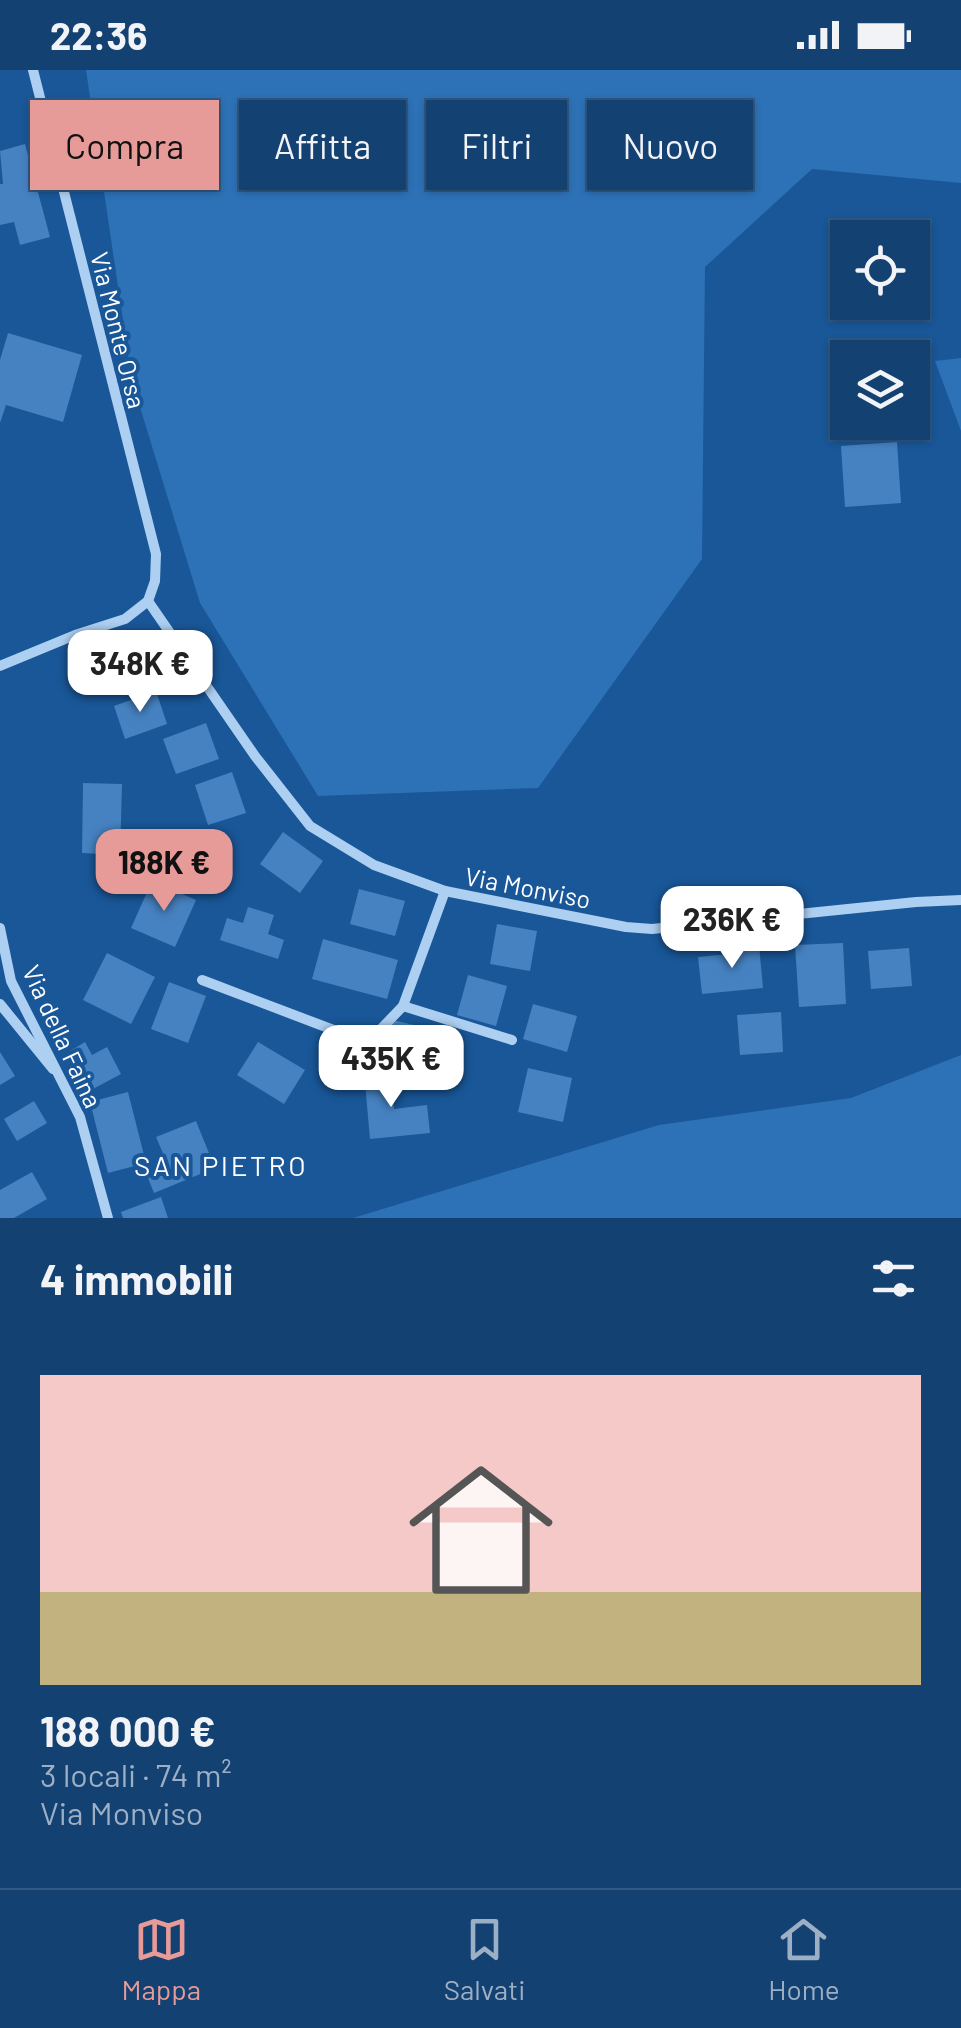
<!DOCTYPE html>
<html lang="it">
<meta charset="utf-8">
<style>
body{margin:0;font-family:Barlow,sans-serif;background:#1c4877;color:#f1f3f6;height:100vh;display:flex;flex-direction:column;font-size:38px;white-space:nowrap}
*{box-sizing:border-box;margin:0}
p{font-size:32px;color:#9dafc4}
.icon{flex:none;width:55px;height:55px;fill:none;stroke:currentColor;stroke-width:2;stroke-linecap:round;stroke-linejoin:round}
.map{position:relative;height:1148px;overflow:hidden}
.sheet{display:flex;flex-direction:column;background:#134172;flex:1}
.sheet>*{flex:none}
.hud{position:absolute;left:30px;top:30px;width:902px;height:90px;display:flex;gap:20px}
.controls{position:absolute;left:830px;top:150px;display:grid;gap:20px}
.controls a{display:grid;place-items:center;width:100px;height:100px;border-radius:0px;background:#134172;box-shadow:0 2px 8px #0004,0 0 0 2px #325a84;font-size:50px}
.price{position:absolute;translate:-50% -85px;padding:0 22px;border-radius:20px;background:#fff;color:#222;font-size:32px;line-height:65px;filter:drop-shadow(0 2px 5px #0008)}
.price::after{content:'';position:absolute;left:50%;top:60px;width:30px;height:22px;margin-left:-15px;background:inherit;clip-path:polygon(0 0,100% 0,50% 100%)}
.price.on{background:#e69b98;color:#111}
ul{padding:0;list-style:none}
li{display:grid;align-content:center;gap:20px;height:530px;padding:0 40px}
li+li{border-top:2px solid #325a84}
li span{display:grid;place-items:center;height:310px;border-radius:0px;color:#555}
li>.icon{margin-inline-start:auto}
span .icon{width:180px;height:180px;fill:#fffc;stroke-width:1}
li b{font-size:42px}
h2{display:flex;justify-content:space-between;align-items:center;height:120px;padding:0 40px;font-size:42px}
.chip{padding:0 35px;border-radius:0px;background:#134172;box-shadow:0 2px 8px #0004,0 0 0 2px #325a84;font-size:35px;line-height:90px}
.chip.on{background:#e69b98;color:#111}
.status{display:flex;justify-content:space-between;align-items:center;height:70px;padding:0 50px;background:#134172;direction:ltr}
.status svg{height:28px;fill:currentColor}
.tab-bar{display:flex;justify-content:space-around;align-items:center;height:140px;border-top:2px solid #325a84;background:#134172;font-size:28px;color:#9dafc4}
.tab-bar a{display:grid;justify-items:center;gap:5px}
.tab-bar .on{color:#e69b98}
.map>svg:first-child{display:block}
.green{fill:#2d71b6}
.building{fill:#4682c1}
.lines{fill:none;stroke-linecap:round;stroke-linejoin:round}
.street{stroke:#adcff1;stroke-width:10}
.labels{text-anchor:middle;dominant-baseline:central;stroke-width:8;stroke-linejoin:round;paint-order:stroke}
.street-label{font-size:25px;fill:#fff;stroke:#195798}
.neighbourhood-label{font-size:28px;letter-spacing:2.5px;fill:#fff;stroke:#195798}
</style>
<div class="status"><b>22:36</b><svg viewBox="0 0 49 12"><path d="M0 12V9h3v3zM5 12V6h3v6zM10 12V3h3v9zM15 12V0h3v12zM26 1h20v11H26zM47 4h2v5h-2z"/></svg></div>
<div class="map">
<svg width="961" height="1148" viewBox="0 0 961 1148">
<rect width="100%" height="100%" fill="#195798"/>
<g class="green">
<path d="M86,0H961V113L812,99L705,197L702,489L538,718L318,726L200,533L132,311Z"/>
<path d="M961,288V361L935,291Z"/>
<path d="M961,985V1148H353L659,1055L851,1028Z"/>
</g>
<g class="building">
<path d="M25,74L50,167L20,175L14,152L0,155V114H3L0,81Z"/>
<path d="M8,263L82,285L63,352L6,335L0,353V290Z"/>
<path d="M897,372L901,433L845,437L841,376Z"/>
<path d="M157,573L159,611L83,614L81,576Z"/>
<path d="M156,621L167,654L125,669L114,636Z"/>
<path d="M206,653L219,689L176,704L163,669Z"/>
<path d="M232,702L246,743L208,755L195,715Z"/>
<path d="M83,713L122,714L120,785L82,783Z"/>
<path d="M283,762L323,791L300,823L260,794Z"/>
<path d="M152,811L196,830L175,877L131,858Z"/>
<path d="M359,819L405,831L395,866L350,854Z"/>
<path d="M248,837L274,845L268,864L284,870L278,889L220,870L227,848L243,853Z"/>
<path d="M497,854L537,861L530,901L490,894Z"/>
<path d="M323,869L398,890L387,929L312,909Z"/>
<path d="M843,873L846,934L799,937L795,875Z"/>
<path d="M759,875L763,918L702,924L698,887L728,884L726,878Z"/>
<path d="M909,878L912,916L871,919L868,881Z"/>
<path d="M107,883L155,907L131,954L83,930Z"/>
<path d="M468,905L507,916L496,956L457,945Z"/>
<path d="M169,912L206,926L188,973L151,959Z"/>
<path d="M533,934L577,946L567,982L523,969Z"/>
<path d="M781,942L783,982L740,985L737,945Z"/>
<path d="M393,950L443,962L431,1008L382,996Z"/>
<path d="M85,972L92,985L107,977L121,1004L91,1020L70,981Z"/>
<path d="M258,972L305,1000L284,1034L237,1005Z"/>
<path d="M0,982L15,1006L0,1015Z"/>
<path d="M528,998L572,1008L563,1052L518,1042Z"/>
<path d="M390,999L394,1039L427,1035L430,1063L370,1069L364,1002Z"/>
<path d="M128,1022L146,1093L108,1103L90,1032Z"/>
<path d="M34,1031L47,1053L17,1071L4,1049Z"/>
<path d="M196,1051L215,1098L154,1123L146,1103L168,1095L156,1067Z"/>
<path d="M32,1102L47,1129L14,1148H0V1120Z"/>
<path d="M161,1127L168,1148H123L121,1142Z"/>
</g>
<g class="lines">
<g class="street">
<path d="M33,0L156,484L155,511L148,531"/>
<path d="M148,531L255,686L310,756L374,795L445,821L626,857L652,859L916,832L961,830"/>
<path d="M0,596L75,565L125,549L148,531"/>
<path d="M0,858L11,911L80,1047L108,1148"/>
<path d="M202,910L360,970L379,961L403,936L445,821"/>
<path d="M0,934L53,999"/>
<path d="M403,936L512,970"/>
</g>
</g>
<g class="labels">
<g class="street-label">
<text transform="translate(119 260) rotate(76)">Via Monte Orsa</text>
<text transform="translate(528 817) rotate(11)">Via Monviso</text>
<text transform="translate(63 966) rotate(65)">Via della Faina</text>
</g>
<g class="neighbourhood-label">
<text x="221" y="1095">SAN PIETRO</text>
</g>
</g>
</svg>
<div class="controls">
<a><svg class="icon" aria-label="locate" viewBox="0 0 24 24"><circle cx="12" cy="12" r="6"/><path d="M12 2v4M12 18v4M2 12h4M18 12h4"/></svg></a>
<a><svg class="icon" aria-label="layers" viewBox="0 0 24 24"><path d="M12 4l9 5-9 5-9-5zM3 14l9 5 9-5"/></svg></a>
</div>
<b class="price" style="left:140px;top:645px">348K €</b>
<b class="price on" style="left:164px;top:844px">188K €</b>
<b class="price" style="left:732px;top:901px">236K €</b>
<b class="price" style="left:391px;top:1040px">435K €</b>
<div class="hud">
<a class="chip on">Compra</a>
<a class="chip">Affitta</a>
<a class="chip">Filtri</a>
<a class="chip">Nuovo</a>
</div>
</div>
<section class="sheet">
<h2>4 immobili<svg class="icon" aria-label="filters" viewBox="0 0 24 24"><path d="M4 7h16M4 17h16"/><circle cx="9" cy="7" r="2"/><circle cx="15" cy="17" r="2"/></svg></h2>
<ul>
<li><span style="background:linear-gradient(#f6c9c9 70%,#c2b280 0)"><svg class="icon" aria-label="home" viewBox="0 0 24 24"><path d="M3 11l9-7 9 7M6 9v11h12V9"/></svg></span><div><b>188 000 €</b><p>3 locali · 74 m²</p><p>Via Monviso</p></div></li>
</ul>
</section>
<nav class="tab-bar">
<a class="on"><svg class="icon" aria-label="map" viewBox="0 0 24 24"><path d="M3 6l6-2 6 2 6-2v14l-6 2-6-2-6 2zM9 4v14M15 6v14"/></svg>Mappa</a>
<a><svg class="icon" aria-label="saved" viewBox="0 0 24 24"><path d="M7 4h10v16l-5-4-5 4z"/></svg>Salvati</a>
<a><svg class="icon" aria-label="home" viewBox="0 0 24 24"><path d="M3 11l9-7 9 7M6 9v11h12V9"/></svg>Home</a>
</nav>
